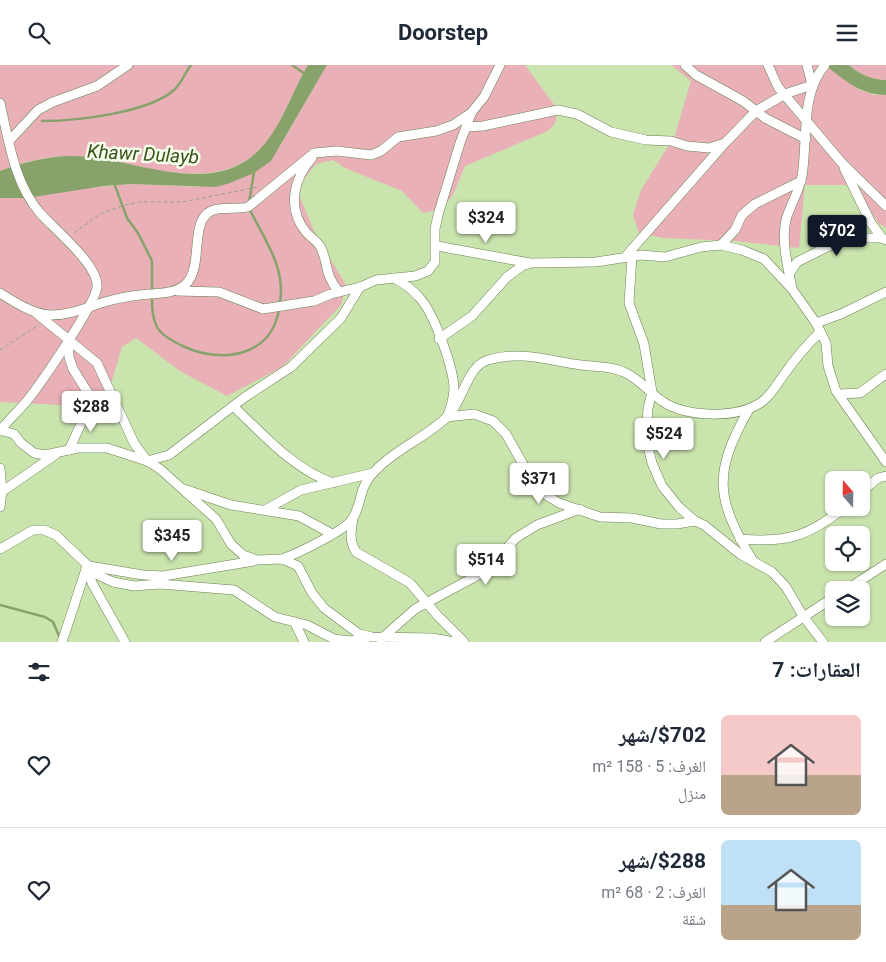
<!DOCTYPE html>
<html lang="ar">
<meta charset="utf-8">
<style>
body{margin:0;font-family:Roboto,"Noto Naskh Arabic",sans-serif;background:#f2f2f3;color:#1f2937;direction:rtl;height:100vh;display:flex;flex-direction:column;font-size:19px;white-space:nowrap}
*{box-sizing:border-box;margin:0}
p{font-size:16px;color:#747a83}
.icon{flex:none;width:28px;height:28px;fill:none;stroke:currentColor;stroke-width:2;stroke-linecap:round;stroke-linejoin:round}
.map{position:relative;height:577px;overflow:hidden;direction:ltr}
.side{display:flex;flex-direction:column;background:#fff;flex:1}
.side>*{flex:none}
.needle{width:32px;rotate:340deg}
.fabs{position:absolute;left:825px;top:406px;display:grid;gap:10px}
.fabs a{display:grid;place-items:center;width:45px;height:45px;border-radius:8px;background:#fff;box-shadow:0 1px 4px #0004;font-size:25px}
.price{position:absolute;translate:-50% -42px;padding:0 11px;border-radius:5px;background:#fff;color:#222;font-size:16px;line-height:32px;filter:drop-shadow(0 1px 2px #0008)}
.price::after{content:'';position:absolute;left:50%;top:30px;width:15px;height:11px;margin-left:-8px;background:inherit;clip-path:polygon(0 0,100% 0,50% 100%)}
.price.on{background:#111827;color:#fff}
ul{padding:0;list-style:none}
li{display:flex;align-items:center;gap:15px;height:125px;padding:0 25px}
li+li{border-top:1px solid #e0e1e3}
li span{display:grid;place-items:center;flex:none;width:140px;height:100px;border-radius:8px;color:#555}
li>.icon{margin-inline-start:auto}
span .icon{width:60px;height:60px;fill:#fffc;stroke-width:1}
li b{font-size:21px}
h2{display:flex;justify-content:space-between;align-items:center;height:60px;padding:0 25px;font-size:21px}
header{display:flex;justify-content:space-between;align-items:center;height:65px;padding:0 25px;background:#fff;font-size:22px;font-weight:700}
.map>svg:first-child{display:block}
.green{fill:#e9b0b8}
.water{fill:#88a26b}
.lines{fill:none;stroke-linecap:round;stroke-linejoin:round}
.stream{stroke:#88a26b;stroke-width:2.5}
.minor-casing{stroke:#6a8250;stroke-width:10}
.path{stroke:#93a77d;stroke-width:1;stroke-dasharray:4 2.5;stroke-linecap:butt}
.minor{stroke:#fff;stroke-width:9}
.labels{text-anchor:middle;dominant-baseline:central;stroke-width:5;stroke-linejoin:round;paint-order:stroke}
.water-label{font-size:19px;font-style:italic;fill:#395217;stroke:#f6feee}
</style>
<header><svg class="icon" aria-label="menu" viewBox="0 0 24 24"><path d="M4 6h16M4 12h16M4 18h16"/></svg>Doorstep<svg class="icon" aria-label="search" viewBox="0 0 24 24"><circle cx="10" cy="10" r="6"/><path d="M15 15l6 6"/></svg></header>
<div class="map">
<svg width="886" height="577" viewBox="0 0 886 577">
<rect width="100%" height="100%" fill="#cae4ae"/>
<g class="green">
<path d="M0,0H308C291,28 281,65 256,88C207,132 127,92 71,91C51,90 19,98 0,106Z"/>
<path d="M327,0H525L558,45L555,58L548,66L465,101C454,126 453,144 423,148L402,126L345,103L333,95L316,99L304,114L299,130L315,168L346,220L341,240L282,302L227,331L180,306L136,273L122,282L104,342L0,337V133H27L69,125L131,119L199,122L280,81Z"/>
<path d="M671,0H825L858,24L874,30H886V162L879,159L854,120H805L799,183L735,176L663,173L639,168L633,150L641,125L675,70L691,16Z"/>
<path d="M849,0H886V15C874,15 858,9 849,0Z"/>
</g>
<g class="water">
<path d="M308,0H327L271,96L254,108L230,118L216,122L131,119L104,121L27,133H0V106C21,98 48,91 71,91C128,90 206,134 256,88C281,65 291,28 308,0Z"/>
<path d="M825,0H849C858,9 874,15 886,15V30C861,30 844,15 825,0Z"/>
</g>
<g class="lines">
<g class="stream">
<path d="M292,0L305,9"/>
<path d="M42,56C76,56 148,48 174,25C182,18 184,9 191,0"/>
<path d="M114,118L127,153L138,168L152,196V226"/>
<path d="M249,138L254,107"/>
<path d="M249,143C264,174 286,202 280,238"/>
<path d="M152,231C152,242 152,252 157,262C162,271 176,278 185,282C223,299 272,291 279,244"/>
<path d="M0,540L45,552L53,557L60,573"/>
</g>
<g class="minor-casing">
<g id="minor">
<path d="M685,0L696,10L743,36L765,53L806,74"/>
<path d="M768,0L778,22L841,97L886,141"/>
<path d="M807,0L812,20"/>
<path d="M0,38C9,76 14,118 40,148C54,164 99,200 97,222C96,238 43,315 30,332C21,344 9,354 0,366"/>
<path d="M466,62L483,61L558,45L577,49L611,67L646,75L671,76L687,81L709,83L725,78"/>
<path d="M9,76L38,45L53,37L97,21L128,0"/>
<path d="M312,93C293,114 287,144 306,167C310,172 316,175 320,181C329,197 323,208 339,227"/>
<path d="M844,103L871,158L882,173"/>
<path d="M721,180L735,165L742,150L755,139L801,116"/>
<path d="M437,181L530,198"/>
<path d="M626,191L725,78L756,46L785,29L812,20"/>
<path d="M632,191L629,238L644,279L652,327L648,343L646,374L652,398L662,421L679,442L695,456"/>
<path d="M790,208L797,197L845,173H882L886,175"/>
<path d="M394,213C403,218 412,224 419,232C434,248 454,303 454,325C453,335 451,343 447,352L474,349L493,356L506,369L533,417L546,430L559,438L600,452L632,453L661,459H677L695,456L704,460L740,489L772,507L786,522L803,551L823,577"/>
<path d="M792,224C788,203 781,175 786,155C790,140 799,127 802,111C808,76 800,29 825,0"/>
<path d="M177,226L219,227L263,244L314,236L331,229L360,222L376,215L415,211L428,206L435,197V164L438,150L460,78L471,49"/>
<path d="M0,228C14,237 31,248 49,250C70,251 92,240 112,235C124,232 137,230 150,229C162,228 176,228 186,219C204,201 189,157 211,146C222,141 236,145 248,142L314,88L337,86L371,90L381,86L398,72L436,66L453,60L471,48L484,32L500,0"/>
<path d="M36,248L97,298L134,378L147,396L169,390L245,332L291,302L341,253L360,222"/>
<path d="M816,258L841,249L886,227"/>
<path d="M68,274L69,292L73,304L88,328L89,341L69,385"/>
<path d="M439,274L472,251L507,212L522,201L532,198L596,197L641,190L665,192L701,182L721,180L742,185L764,194L792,224L816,258L826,278L828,301L836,326L886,397"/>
<path d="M839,329L860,328L886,309"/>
<path d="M233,341C263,369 293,404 333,418"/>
<path d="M749,344C713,408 715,433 753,496"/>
<path d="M0,365L14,369L21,378L34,388L45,390L78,383H107L147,396L160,404L216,454L231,479L243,490L257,495L282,494L298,501L312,528L324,543L359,569L372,572L432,573L454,577"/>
<path d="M0,403L2,426L0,442"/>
<path d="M184,424L231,440L299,451L332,469"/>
<path d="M861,427L878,413L886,411"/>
<path d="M0,428L55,390"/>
<path d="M265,445L301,425L373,408"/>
<path d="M353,453C351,466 349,476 356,487L410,518L437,550L464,577"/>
<path d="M740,474C791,478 806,471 846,442"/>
<path d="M0,484L33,465H44L56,470L98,510L113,517L134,521L160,519L234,525L275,552L307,560L334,574L351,576L367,573"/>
<path d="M282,494C296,489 347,465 353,453C364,434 357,422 378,403C399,382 427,372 448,351C463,336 467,301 488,295C521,285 550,296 581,300C597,302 612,301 626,308C640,315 649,327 662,336C685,353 739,354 763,336C773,328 778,317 786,307C796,292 808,279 820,267"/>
<path d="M87,501L92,518L125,577"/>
<path d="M89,501L143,510L163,511L254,496"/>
<path d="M846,525L886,499"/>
<path d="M295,558L304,577"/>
<path d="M381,574L415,544L493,502L503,487L516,473L537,460L580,444"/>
<path d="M62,577L87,501"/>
<path d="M765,577L834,532"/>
</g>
</g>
<g class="path">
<path d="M74,168L100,149L122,141L138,137H182L258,122"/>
<path d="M0,285L37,261"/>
</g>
<use href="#minor" class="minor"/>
</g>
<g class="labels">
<g class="water-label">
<text transform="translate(143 89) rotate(3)">Khawr Dulayb</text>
</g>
</g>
</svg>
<div class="fabs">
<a><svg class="needle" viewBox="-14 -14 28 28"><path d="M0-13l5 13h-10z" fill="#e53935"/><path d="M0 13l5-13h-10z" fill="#747a83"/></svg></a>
<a><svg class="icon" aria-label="locate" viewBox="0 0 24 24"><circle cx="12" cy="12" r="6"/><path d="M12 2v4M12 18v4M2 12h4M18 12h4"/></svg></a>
<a><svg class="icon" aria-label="layers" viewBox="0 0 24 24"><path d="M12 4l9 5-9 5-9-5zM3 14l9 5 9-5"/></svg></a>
</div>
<b class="price" style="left:486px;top:179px">$324</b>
<b class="price on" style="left:837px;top:192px">$702</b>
<b class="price" style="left:91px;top:368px">$288</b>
<b class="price" style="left:664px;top:395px">$524</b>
<b class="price" style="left:539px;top:440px">$371</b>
<b class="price" style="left:172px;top:497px">$345</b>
<b class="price" style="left:486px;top:521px">$514</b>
</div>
<section class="side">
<h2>العقارات: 7<svg class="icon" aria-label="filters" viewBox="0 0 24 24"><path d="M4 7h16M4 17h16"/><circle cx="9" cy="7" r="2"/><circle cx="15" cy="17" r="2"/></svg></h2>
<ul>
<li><span style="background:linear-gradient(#f6c9c9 60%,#b9a48a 0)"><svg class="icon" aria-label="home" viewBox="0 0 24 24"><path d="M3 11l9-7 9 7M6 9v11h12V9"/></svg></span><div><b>$702/شهر</b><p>الغرف: 5 · 158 m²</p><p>منزل</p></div><svg class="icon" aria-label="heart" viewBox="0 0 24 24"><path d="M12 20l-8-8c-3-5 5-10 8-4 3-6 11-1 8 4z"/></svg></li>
<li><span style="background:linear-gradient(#bfe0f5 65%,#b9a48a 0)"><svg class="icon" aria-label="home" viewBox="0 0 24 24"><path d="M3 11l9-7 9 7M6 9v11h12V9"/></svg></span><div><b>$288/شهر</b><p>الغرف: 2 · 68 m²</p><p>شقة</p></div><svg class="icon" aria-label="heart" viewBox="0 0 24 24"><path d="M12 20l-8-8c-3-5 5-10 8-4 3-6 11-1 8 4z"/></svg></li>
</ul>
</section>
